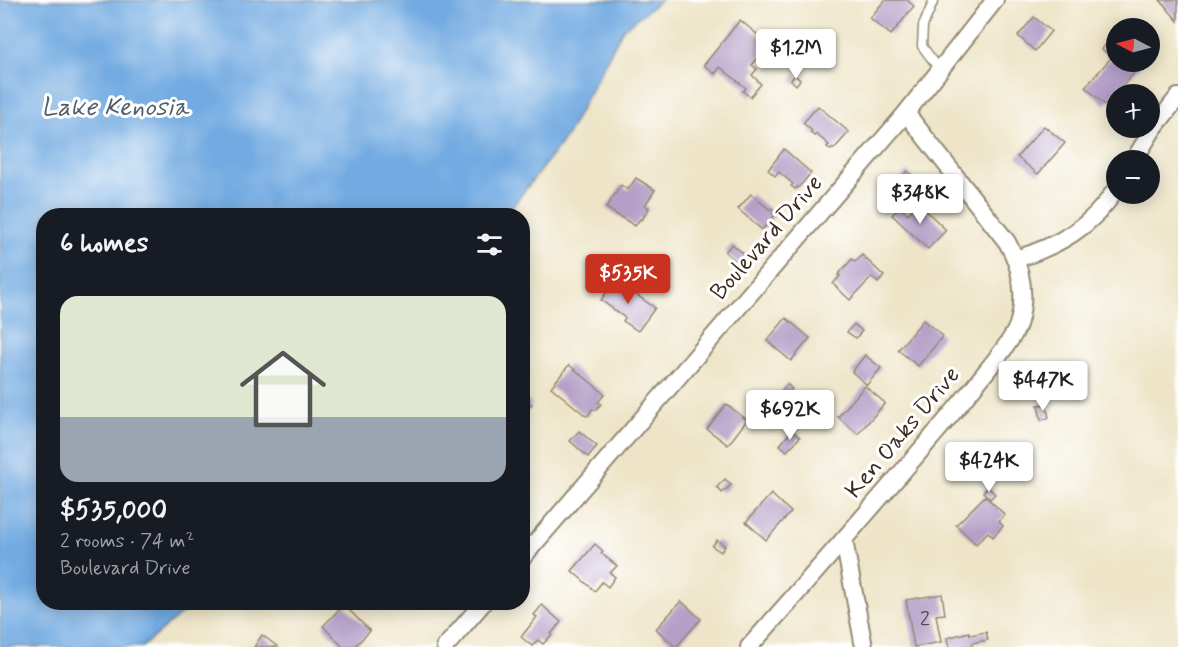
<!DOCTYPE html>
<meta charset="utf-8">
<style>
body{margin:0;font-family:Mynerve,sans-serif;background:#20242c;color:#f1f3f6;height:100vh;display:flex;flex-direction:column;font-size:22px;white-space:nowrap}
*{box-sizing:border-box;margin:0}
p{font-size:20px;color:#9ea1a6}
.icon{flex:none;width:33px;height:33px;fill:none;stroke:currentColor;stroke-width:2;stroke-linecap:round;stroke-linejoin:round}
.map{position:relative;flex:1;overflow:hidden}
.side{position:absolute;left:36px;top:208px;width:494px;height:402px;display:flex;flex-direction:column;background:#171b24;border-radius:24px;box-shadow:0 3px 15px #0003}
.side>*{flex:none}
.needle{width:39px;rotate:276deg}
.buttons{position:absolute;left:1106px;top:18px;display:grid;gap:12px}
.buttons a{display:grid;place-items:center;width:54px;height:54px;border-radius:50%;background:#171b24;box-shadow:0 3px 15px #0003;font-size:30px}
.price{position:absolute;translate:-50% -51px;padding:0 14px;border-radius:6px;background:#fff;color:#222;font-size:20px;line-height:39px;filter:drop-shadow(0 2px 3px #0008)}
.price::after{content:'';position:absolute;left:50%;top:36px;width:18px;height:14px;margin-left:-9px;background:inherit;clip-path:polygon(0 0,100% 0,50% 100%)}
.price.active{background:#c8321e;color:#fff}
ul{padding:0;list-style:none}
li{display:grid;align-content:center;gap:12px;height:318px;padding:0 24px}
li span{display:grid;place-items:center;height:186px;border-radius:18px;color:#555}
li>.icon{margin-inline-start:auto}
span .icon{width:108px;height:108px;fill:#fffc;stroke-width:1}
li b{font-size:26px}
h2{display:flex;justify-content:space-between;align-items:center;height:72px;padding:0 24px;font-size:26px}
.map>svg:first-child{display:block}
.water{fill:#72aae1;stroke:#566a80;stroke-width:1.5}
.building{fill:#b49fc7}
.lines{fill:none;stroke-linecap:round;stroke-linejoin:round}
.service-casing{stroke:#948873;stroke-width:11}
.minor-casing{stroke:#948873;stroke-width:20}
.service{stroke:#fff;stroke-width:8}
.minor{stroke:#fff;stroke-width:16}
.labels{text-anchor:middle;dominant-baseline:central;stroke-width:6;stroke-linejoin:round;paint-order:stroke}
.number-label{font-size:21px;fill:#594748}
.street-label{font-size:24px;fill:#3b2a1e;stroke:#fff}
.water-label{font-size:26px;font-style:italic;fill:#515d6c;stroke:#fff}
</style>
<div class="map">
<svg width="1178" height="647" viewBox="0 0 1178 647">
<rect width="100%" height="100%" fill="#fff"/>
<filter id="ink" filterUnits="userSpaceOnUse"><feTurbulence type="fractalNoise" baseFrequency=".0167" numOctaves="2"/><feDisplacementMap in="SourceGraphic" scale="12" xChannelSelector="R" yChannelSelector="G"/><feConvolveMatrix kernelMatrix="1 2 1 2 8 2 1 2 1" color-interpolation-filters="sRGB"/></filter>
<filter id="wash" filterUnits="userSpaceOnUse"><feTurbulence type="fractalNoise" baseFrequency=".008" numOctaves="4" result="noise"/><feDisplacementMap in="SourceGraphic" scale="24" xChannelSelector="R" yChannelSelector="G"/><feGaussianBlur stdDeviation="1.35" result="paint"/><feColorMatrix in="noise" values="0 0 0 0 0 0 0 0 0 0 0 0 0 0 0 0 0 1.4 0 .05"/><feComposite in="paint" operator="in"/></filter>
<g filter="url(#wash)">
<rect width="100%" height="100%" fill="#eee5c8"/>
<path class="water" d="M0,0H661L623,29L566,137L505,216H44V603H194L142,647H0Z"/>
<g id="blocks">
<g class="building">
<path d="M885,0H907L914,6L891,35L870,18Z"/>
<path d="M1160,0H1178V21Z"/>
<path d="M1034,17L1051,31L1035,51L1018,36Z"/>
<path d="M740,20L769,44L752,65L757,69L752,75L761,84L750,97L743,91L746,88L720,67L715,74L704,65Z"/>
<path d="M1116,33V62H1138L1141,65L1105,105L1085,87L1111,58L1102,49Z"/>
<path d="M795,75L800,80L796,85L791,80Z"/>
<path d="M818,106L849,132L834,149L832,148L831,150L827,147L829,145L816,134L814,136L810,133L812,131L803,123Z"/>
<path d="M1044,126L1065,143L1038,174L1017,157Z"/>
<path d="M784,149L811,173L798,188L797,187L795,189L791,186L793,184L779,172L775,176L768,170Z"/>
<path d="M907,171L913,177L906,185L900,179Z"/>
<path d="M636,178L655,190L645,205L649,208L642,220L640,219L635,226L606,208L621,185L628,190Z"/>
<path d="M751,194L770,210L771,208L774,210L772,213L775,215L762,230L738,209Z"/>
<path d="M918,203L946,230L928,249L892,215L900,207L908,214Z"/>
<path d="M732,244L750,259L743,267L725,252Z"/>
<path d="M862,255L884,276L878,283L872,277L850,300L833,284L840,276L838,275L852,259L855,262Z"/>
<path d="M615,280L655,308L638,331L623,321L625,318L601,300Z"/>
<path d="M786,318L810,338L791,361L767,341Z"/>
<path d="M923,320L943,336L918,366L898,350Z"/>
<path d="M854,324L862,331L856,338L847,332Z"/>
<path d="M865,355L881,368L867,385L852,372Z"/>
<path d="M569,365L605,394L598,402L601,404L596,410L592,409L589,415L586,416L551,387Z"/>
<path d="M787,384L792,389L784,399L779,394Z"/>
<path d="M865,386L885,403L858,434L838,417Z"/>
<path d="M522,396L532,404L525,413L528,415L522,421Z"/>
<path d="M726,404L747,420L728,445L707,429Z"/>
<path d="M1046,404L1049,418L1041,420L1038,405Z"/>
<path d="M792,430L800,437L787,451L780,445Z"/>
<path d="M579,431L597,446L588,457L570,441Z"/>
<path d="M725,479L731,485L722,493L717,487Z"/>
<path d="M988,487L995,494L990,499L983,492Z"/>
<path d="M771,494L791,512L766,540L746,522Z"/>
<path d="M985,496L1005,515L999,521L1003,526L993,537L988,532L976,544L956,525Z"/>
<path d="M717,540L725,546L721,552L712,546Z"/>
<path d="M595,544L603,551L601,553L617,566L610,573L615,577L608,587L602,582L595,591L572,571Z"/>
<path d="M942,594L945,614L936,615L941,642L914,647L906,600Z"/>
<path d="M681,601L701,619L676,647L656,629Z"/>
<path d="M344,605L370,631L354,647H343L323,626Z"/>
<path d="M542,605L561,622L551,634L552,635L543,644L538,640L532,646L521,637L537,617L534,615Z"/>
<path d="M969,632L970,635L986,632L988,640L972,643V645L964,647H949L947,638Z"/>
<path d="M262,635L278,647H254Z"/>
</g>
</g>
</g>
<g filter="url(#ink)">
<use href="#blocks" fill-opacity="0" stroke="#948873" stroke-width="1.5"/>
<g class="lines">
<g class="service-casing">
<path id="service" d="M934,0L923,26L922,46L940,70"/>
</g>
<g class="minor-casing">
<g id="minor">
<path d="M1134,160L1153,129L1178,97"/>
<path d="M1016,259C1058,246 1092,227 1116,189"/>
<path d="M844,540L864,647"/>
<path d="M522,558L906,113L995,0"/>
<path d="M445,647L483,603"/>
<path d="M749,647C815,573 880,498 944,423C961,403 977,383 993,363C1002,351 1013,339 1018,325C1027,295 1022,268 1007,242L906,113"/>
</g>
</g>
<use href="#service" class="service"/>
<use href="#minor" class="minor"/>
</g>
</g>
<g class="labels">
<g class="number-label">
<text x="925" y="619">2</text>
</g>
<g class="street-label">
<text transform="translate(767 238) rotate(-49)">Boulevard Drive</text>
<text transform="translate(903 433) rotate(-50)">Ken Oaks Drive</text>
</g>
<g class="water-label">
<text x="115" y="108">Lake Kenosia</text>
</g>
</g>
</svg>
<div class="buttons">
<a><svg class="needle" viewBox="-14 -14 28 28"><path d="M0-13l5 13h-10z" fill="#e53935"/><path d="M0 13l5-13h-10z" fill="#9ea1a6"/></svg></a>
<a>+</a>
<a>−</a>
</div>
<b class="price" style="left:796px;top:80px">$1.2M</b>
<b class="price" style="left:920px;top:225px">$348K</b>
<b class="price active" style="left:628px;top:305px">$535K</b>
<b class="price" style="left:1043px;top:412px">$447K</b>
<b class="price" style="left:790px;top:441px">$692K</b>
<b class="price" style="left:989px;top:493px">$424K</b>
<section class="side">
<h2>6 homes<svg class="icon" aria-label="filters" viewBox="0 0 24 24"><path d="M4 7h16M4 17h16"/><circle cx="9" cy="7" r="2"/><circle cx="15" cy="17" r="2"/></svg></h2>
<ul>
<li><span style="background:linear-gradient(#dfe7d0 65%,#9aa5b1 0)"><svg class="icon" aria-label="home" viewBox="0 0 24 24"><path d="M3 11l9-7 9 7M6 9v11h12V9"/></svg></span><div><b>$535,000</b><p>2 rooms · 74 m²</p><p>Boulevard Drive</p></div></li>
</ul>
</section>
</div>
